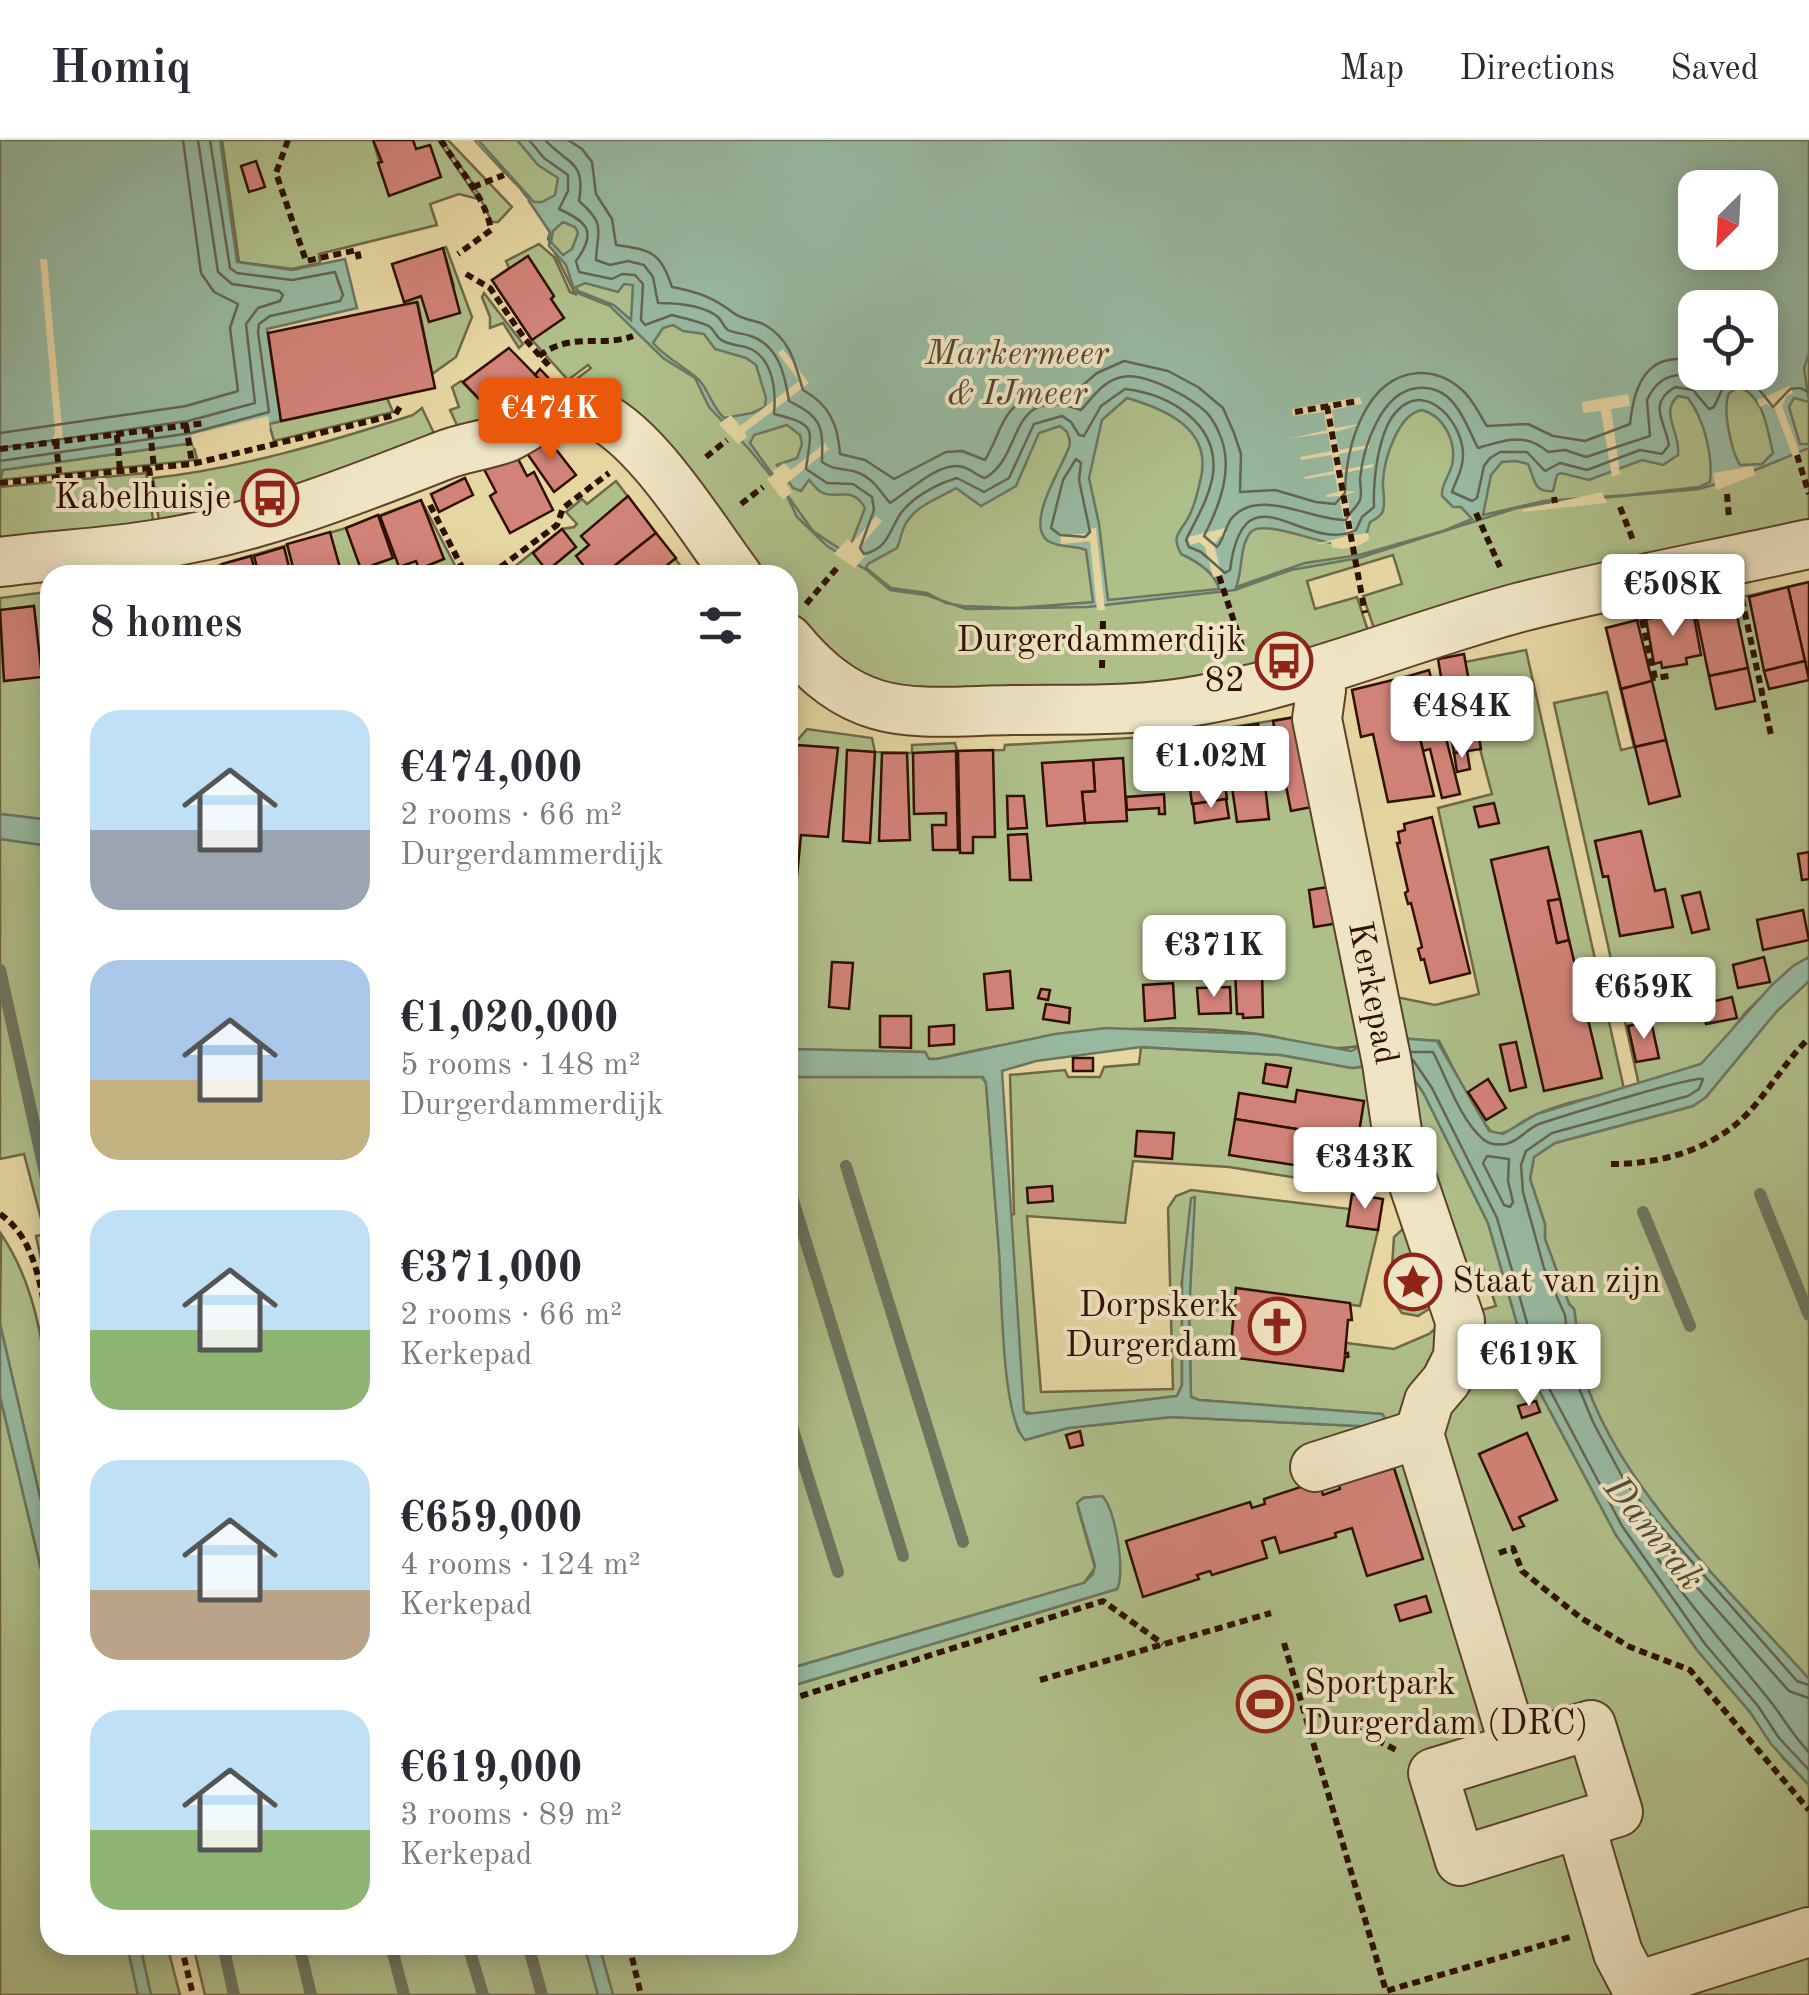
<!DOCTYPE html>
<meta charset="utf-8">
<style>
body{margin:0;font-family:"Old Standard TT",serif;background:#f2f2f3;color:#2b2b33;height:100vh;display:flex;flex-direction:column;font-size:38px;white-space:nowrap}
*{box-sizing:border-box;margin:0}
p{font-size:32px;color:#7c7c81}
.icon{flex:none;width:55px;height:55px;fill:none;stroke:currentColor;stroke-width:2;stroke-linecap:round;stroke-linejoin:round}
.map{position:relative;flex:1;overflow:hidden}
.drawer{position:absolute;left:40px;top:425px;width:758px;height:1390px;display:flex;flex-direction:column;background:#fff;border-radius:30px;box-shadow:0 5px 25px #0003}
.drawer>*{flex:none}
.needle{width:65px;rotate:204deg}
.fabs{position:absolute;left:1678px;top:30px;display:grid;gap:20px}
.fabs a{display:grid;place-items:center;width:100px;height:100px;border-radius:20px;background:#fff;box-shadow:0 5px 25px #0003;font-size:50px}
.price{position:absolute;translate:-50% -85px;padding:0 22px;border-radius:10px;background:#fff;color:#222;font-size:32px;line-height:65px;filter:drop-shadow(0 2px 5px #0008)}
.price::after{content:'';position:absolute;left:50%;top:60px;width:30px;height:22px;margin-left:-15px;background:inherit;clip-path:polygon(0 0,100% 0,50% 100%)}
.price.on{background:#ea580c;color:#fff}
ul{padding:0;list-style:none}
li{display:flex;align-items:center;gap:30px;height:250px;padding:0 50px}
li span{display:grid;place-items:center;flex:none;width:280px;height:200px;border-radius:30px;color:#555}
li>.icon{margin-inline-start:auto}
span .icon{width:120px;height:120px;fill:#fffc;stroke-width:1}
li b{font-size:42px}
h2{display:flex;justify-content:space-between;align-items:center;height:120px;padding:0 50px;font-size:42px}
header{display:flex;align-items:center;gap:60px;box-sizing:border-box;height:140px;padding:0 50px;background:#fff;border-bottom:2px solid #e1e1e2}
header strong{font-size:48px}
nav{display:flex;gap:55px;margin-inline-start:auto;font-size:35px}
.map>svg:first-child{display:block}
.green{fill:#afbf8a;stroke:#6f6846;stroke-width:2.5;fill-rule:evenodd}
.water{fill:#97baa1;stroke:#6d7661;stroke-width:2.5;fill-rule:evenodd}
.pier{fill:#e6d6a2}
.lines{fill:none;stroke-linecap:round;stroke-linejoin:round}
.shore{stroke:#636552;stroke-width:2.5}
.stream{stroke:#6d7661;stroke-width:12}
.building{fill:#d28378;stroke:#2f1002;stroke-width:2.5}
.minor-casing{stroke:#5d422a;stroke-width:52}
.path{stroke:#2f1002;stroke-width:6;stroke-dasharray:8 5;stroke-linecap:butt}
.minor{stroke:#efe4c3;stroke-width:48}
.path-bridge{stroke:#2f1002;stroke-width:6;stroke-dasharray:8 5;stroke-linecap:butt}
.labels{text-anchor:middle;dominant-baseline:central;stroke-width:8;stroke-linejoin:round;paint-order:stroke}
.park-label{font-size:35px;font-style:italic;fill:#55452b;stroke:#efe4c3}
.poi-label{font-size:35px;fill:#2f1002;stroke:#efe4c3;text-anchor:end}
.street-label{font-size:35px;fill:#2f1002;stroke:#efe4c3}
.water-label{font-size:38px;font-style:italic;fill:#534c3a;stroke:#efe4c3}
</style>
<header>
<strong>Homiq</strong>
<nav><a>Map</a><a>Directions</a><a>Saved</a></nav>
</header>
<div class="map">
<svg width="1809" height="1855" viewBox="0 0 1809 1855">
<rect width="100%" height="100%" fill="#e6d6a2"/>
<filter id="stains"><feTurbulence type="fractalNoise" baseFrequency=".002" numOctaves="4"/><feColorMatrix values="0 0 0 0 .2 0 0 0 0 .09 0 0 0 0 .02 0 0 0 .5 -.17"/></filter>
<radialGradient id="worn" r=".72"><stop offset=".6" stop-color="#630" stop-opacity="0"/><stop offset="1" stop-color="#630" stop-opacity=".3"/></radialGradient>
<g class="green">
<path d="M222,0H373L389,55L416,9L413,0H438L478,59L459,54L430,64L437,85L319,114L320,123L292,129L239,122Z"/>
<path d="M442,0H448L512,67L498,82H492L473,44Z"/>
<path d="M473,0H1809V393L1377,497L1363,456L1402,444L1393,415L1307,441L1315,469L1357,457L1371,500L1221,544L889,558L788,480V435H751L569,251L571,243L591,228L588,225L568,240L532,200L492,140L509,128L506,121L539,104L554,117L570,152L575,154L548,99L550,92L521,49ZM1695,48H1760V112H1695ZM1695,168H1760V232H1695Z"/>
<path d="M446,107L472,177L456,217L432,234L418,163L406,165L404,162L454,146L443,108Z"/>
<path d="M484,153L523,204L519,208L503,183L490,188V177L482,157Z"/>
<path d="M461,241L501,282L462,296L450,270L459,267L452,247Z"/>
<path d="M387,258L393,272L274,301L269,284Z"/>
<path d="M422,268L438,302L281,362L159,381L153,338C242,328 329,302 413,275Z"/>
<path d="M193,303L197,319L188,321L0,340L3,330Z"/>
<path d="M146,333L155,393L0,409V347Z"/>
<path d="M616,341L683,429L688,426L694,435H504L562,389L574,387L577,384L566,372L582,359L587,364Z"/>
<path d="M421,360L460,435H199L222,424L346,388Z"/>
<path d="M1809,442V817L1793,826L1745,873L1716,911L1701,924L1639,945L1554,563L1607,552L1621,610L1634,607L1606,488Z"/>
<path d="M47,452H50V680L0,674V458Z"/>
<path d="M1526,510L1624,949C1594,958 1557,963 1529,978C1515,985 1511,994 1493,994L1476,972L1439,901L1397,898L1387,855L1435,865L1479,854L1438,668L1492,654L1480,609L1465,522Z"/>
<path d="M1307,575L1369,902C1338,917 1298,900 1265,895C1152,879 1047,893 937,919H929L925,912L788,909V590L796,602L807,589L872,598L875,612L912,613V605L955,603L957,611L1004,610L1005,605L1183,595Z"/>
<path d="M0,699L50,706V1160L36,1096L45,1094L24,1014L0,1019Z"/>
<path d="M1809,841V1539C1731,1452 1615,1345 1582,1230C1576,1211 1578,1189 1574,1169L1569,1164L1545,1099V1084L1530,1039L1534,1017L1555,1003L1693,966L1706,957L1776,872Z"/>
<path d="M1141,907L1281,915L1352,928L1378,925L1390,1036L1304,1039L1229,1027L1133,1021L1125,1083L1027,1076L1041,1252L1173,1249L1168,1068L1176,1056L1191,1050L1350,1069L1348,1086L1378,1090L1360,1166L1236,1148L1230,1217L1337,1230L1345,1217L1348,1216L1345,1214L1346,1203L1394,1209L1429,1194L1446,1180L1496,1166L1483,1128L1460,1136L1401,921L1423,952L1488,1083L1533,1239L1616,1395L1697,1510L1750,1572L1783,1618L1809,1645V1855H613L599,1805H788V1547L1117,1449L1102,1356L1083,1358L1078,1368L1095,1428L1084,1443L788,1529V937H982L986,943L1011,1260L1018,1290L1025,1300L1068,1288L1171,1277L1379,1287L1385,1278L1382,1274L1199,1260L1191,1257L1189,1173L1194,1057L1182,1141V1245L1177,1256L1033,1274L1023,1271L1010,1075L1014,1074L1010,935L1065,930L1068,937H1100L1104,927L1139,924Z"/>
<path d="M1404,1088L1432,1167L1418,1176L1402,1173L1390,1156L1394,1097Z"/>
<path d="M1,1094C58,1177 50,1303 50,1400L0,1184Z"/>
<path d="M0,1256L50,1467V1805H127L138,1855H0Z"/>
<path d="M140,1805H167L180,1855H151Z"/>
<path d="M193,1805H584L598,1855H205Z"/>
</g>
<g class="water">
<path d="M0,0H220L237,122L292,130L345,119L357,168L267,189L281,281L193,303L3,330L0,334Z"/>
<path d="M473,0H478L534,62H542L555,55L558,38L538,25L517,0H1809V214L1804,228L1809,262L1794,258L1789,267L1800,304H1809V308L1736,338L1699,349L1545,363L1517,368L1359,418L1291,430L1235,450L1088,467L966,469L926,455L890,450L868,431L827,406L797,377L787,356L749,309L709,267L695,238L663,218L610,166L575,152L566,125L549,106L550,92L521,49ZM1695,48H1760V112H1695ZM563,82L575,87L578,93L572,109L563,115L551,102L553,91ZM585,143L618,152L624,144L633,145L631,180L614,165L578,151L576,147ZM1695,168H1760V232H1695ZM673,185L683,191L704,194L715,209L746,218L756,225L766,258L765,267L752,273L724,278C710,264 708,247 697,238C682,225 666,218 653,203L663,188ZM1739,247C1765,257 1767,290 1773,313L1762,324L1740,325C1731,310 1722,269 1729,253ZM1678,256L1688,258C1704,279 1713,315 1710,342L1699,347L1628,355L1544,361L1483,375L1491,335L1502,322L1516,321L1528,324C1535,339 1533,353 1553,351L1557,335L1561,333L1589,340L1642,320L1663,325L1678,315C1681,292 1659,273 1678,256ZM1127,258C1168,270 1214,290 1200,342C1197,354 1194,369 1187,380C1178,394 1172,397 1181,414C1196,421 1215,432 1219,449L1108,460L1099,384L1089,338L1102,280ZM1422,270C1444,276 1457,302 1452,325C1449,337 1441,344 1442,356L1453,367H1461L1472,379L1443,391L1359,415L1305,423L1236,447C1243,431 1239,408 1250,393C1261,377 1323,406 1343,404C1350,403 1359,398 1366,396L1370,382C1374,380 1379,377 1382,373C1387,364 1382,351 1383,342C1384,319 1398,274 1422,270ZM787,285L800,295L802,304L797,318L777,325L793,348L801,351L809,340C813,344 816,349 821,352C836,361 852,344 865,368L850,407L843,411L813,391L750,303L754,295ZM1060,286L1067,292C1069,298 1071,301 1069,307C1063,326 1024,384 1048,401C1059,408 1074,405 1086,410L1093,462L1016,468L963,466L946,463L927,453L891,448L866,428L868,424L897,408C901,399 901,392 906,383C918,364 938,359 956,348L981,366L1016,346L1039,293Z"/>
<path d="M0,674L50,680V706L0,699Z"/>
<path d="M1809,817V841L1776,872L1706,957L1693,966L1555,1003L1534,1017L1530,1039L1545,1084V1099L1569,1164L1574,1169C1578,1188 1576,1211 1582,1230C1614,1344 1732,1452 1809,1539V1645L1771,1604L1750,1572L1697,1510L1616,1395L1533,1239L1488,1083L1423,952L1401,921L1352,928L1281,915L1141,907L1036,921L1002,931L1024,1271L1027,1274L1177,1256L1182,1245V1141L1191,1058L1195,1057L1189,1173L1191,1257L1199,1260L1382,1274L1385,1278L1379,1287L1171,1277L1068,1288L1025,1300C1001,1275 1002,1151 999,1112C995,1055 990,999 986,943L983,937H788V909L925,912L929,919H937L1055,894L1106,888L1257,894L1351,911L1368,903L1397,898L1437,901L1489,991L1503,994L1537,974L1701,924L1772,845L1793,826Z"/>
<path d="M0,1184L50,1400V1467L0,1256Z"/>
<path d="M1102,1356C1115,1366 1126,1434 1117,1449L788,1547V1529L1084,1443L1093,1434L1095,1425L1077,1363L1083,1358Z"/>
<path d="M127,1805H140L151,1855H138Z"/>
<path d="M584,1805H599L613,1855H598Z"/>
</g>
<g class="pier">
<path d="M468,0H473L528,60L524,63Z"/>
<path d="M40,119H47L63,300L52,301L55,292Z"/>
<path d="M783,209L809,243L745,292L747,297L738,304L719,284L731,275L740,286L799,241L778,213Z"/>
<path d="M1790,246L1793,253L1787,256L1782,266L1800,314L1793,317L1775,269L1766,264L1760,267L1757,260Z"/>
<path d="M1628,254L1630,266L1611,269L1620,334L1612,337L1601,271L1583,273L1582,262Z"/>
<path d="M1360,257L1362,264L1332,270L1335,288L1365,283L1335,292L1339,310L1369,305V308L1339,314L1342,330L1373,324V327L1343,333L1346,351L1357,352L1347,354L1354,395L1368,393L1369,400L1356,407L1342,409L1332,407L1331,402L1312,405L1347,396L1339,356L1327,357L1326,355L1338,352L1335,334L1305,339L1304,337L1334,331L1332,315L1301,320L1300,317L1331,311L1328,293L1288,299L1327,290L1324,272L1293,276L1292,269Z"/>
<path d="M268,276L270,289L194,308L191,295Z"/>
<path d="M825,303L829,309L786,344L792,352L783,360L767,339L774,334L773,331L784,323L791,330Z"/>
<path d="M1753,326L1755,335L1716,350L1713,333Z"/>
<path d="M1602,352L1607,363L1522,372V370Z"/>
<path d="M876,376L882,381L859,408L866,415L855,428L834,414L847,399L852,403Z"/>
<path d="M1096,388L1105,470H1097L1090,401L1061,404L1060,396L1089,393V389Z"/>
<path d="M1225,388L1227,395L1219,397L1214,405L1222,435L1213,437L1205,407L1199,402L1190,405L1188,397Z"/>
</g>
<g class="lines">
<g class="shore">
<path d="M529,0L544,18L568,35V51L559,69C587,82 598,91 576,121L579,132L612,139L622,134L635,135L643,144L641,180L645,185L672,175C678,177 706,183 710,187C714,190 716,196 720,199C728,206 741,204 751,209C774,221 776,252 774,274C819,285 811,289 806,329L827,343L853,344L872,357L874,370L860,408L864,414C889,408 888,392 901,373C914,356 937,344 957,338L984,352L1009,338L1034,284L1062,276L1071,282L1079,295L1084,296L1101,266L1125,249C1169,254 1219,283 1213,334C1209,359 1196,379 1186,400L1189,407L1201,412L1225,433L1230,430C1244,322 1305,416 1356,390L1362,377L1374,367C1373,341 1378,289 1398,270C1428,240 1464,285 1463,316C1463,330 1456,340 1452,352L1472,361L1477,358L1484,326L1490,318L1500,312H1527L1545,331L1560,323L1587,330L1640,310L1662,314L1669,305C1665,281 1647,264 1675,247L1693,250L1709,269L1714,267L1725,243L1737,237L1754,243L1773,267L1790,249L1800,248L1809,252"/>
<path d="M545,0C568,25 586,20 579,61C607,85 597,91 596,120L610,125L628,121L644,125L653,137L658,163C676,163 703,165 718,177C722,181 724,187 728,190C734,193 745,194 751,196C779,206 785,235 789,261C823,278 823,287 822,322C834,330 840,328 853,331C872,336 879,350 890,363C907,353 940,320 963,327C971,329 977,336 985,338C1026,315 1005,244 1081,270C1092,258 1104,240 1122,237C1145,232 1199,260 1211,278C1218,288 1224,303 1225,314C1229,341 1216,373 1204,396L1217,407C1224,399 1225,388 1231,379C1258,346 1312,381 1346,380C1349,373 1355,369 1359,362C1363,356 1360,346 1360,339C1363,308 1381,251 1418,248C1455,245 1465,283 1478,308C1504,300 1525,292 1548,312L1565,310L1586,317L1650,296L1647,260C1660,232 1681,230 1707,243L1717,232"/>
<path d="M568,0L582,9L592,22L596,54L612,79L616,105C652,110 660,112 672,147C699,152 714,158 735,174C743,180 756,180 765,185C791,200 795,224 803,250C830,265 838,285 840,314L865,320L894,339L946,312L962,311L985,320C1003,290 1000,267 1037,254C1052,249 1062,248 1076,251L1097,233L1124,221L1168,231L1198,247L1223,268L1234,293L1241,314L1240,352L1275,350L1316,362L1335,364L1345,353C1346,308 1364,236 1419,233C1434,232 1450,239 1461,249C1473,259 1479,274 1487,286L1528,284L1553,296L1585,301L1630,284C1634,245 1647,210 1695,221"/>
<path d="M0,293L186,266L238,251L230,188L238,164L214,152L201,133L183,0"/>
<path d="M0,308L188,281L255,263L246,184L258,168L280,161L283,155L279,151L232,144L218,132L198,0"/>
<path d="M1076,319L1081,323L1079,340L1090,392L1085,397L1060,395L1051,388L1063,340Z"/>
<path d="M0,321L191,293L269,272L258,192L259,184L270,176L340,161L343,155L335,132L292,140L237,133L230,128L210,0"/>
<path d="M1411,912H1433C1447,939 1460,980 1484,1000C1490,1005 1498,1005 1506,1004C1520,1001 1526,989 1539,984C1560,977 1692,936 1703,939L1699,949L1688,956L1552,993L1526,1011L1521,1025L1523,1052L1544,1128L1565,1175L1571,1229L1593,1282L1624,1340L1650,1374L1797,1541L1809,1545"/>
<path d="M1413,920L1432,948L1497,1078L1542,1235L1622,1386L1705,1504L1758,1566L1779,1598L1809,1630"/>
<path d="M1487,1016L1509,1019L1508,1041L1513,1062L1510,1067L1504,1065L1483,1023Z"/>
<path d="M1809,1558L1789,1551L1664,1410H1657L1656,1416C1690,1466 1729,1510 1767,1557C1782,1575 1792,1595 1809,1612"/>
</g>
<g class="stream">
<path d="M0,830L50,1056"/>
<path d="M846,1026L963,1402"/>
<path d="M788,1044L903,1416"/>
<path d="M1760,1054L1809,1175"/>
<path d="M1643,1072L1690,1186"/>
<path d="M788,1274L838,1432"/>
<path d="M223,1805L234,1855"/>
<path d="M299,1805L311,1855"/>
<path d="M391,1805L404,1855"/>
<path d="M468,1805L483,1855"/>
<path d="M528,1805L542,1855"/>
</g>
</g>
<g class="building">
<path d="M373,0H413L416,9L430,5L441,37L389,56L378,23L382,22Z"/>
<path d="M256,21L265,47L249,52L241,26Z"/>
<path d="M443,108L460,173L429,182L421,156L404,162L392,124Z"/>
<path d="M528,116L554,156L551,159L564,178L532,200L492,140Z"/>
<path d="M417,162L435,248L281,281L268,193Z"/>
<path d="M509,208L550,250L504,285L463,242Z"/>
<path d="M540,229L555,245L550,250L535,235Z"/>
<path d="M544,294L576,335L554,352L524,309Z"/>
<path d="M515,313L527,336L534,332L553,370L510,393L490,356L496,352L484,329Z"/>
<path d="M465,338L473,355L439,372L431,354Z"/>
<path d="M628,356L656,393L608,431L591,435L576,416L589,405L581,396Z"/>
<path d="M421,360L444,419L419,429L416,421L399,427L380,376Z"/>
<path d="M378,375L393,418L373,425L377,435H363L346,388Z"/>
<path d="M562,389L576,407L547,431L533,413Z"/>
<path d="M330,392L342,435H295L287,404Z"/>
<path d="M656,393L676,418L655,435H611L608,431Z"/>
<path d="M284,407L291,435H259L254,416Z"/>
<path d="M251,416L256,435H225L222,424Z"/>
<path d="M1809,442V539L1788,447Z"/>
<path d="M1788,447L1805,521L1764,531L1749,457Z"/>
<path d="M1734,461L1748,528L1709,536L1695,469Z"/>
<path d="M34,466L42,537L4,541L0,470Z"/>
<path d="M1693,471L1701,515L1686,518L1687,524L1662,528L1661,522L1654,524L1646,479Z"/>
<path d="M1637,480L1652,541L1621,549L1606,488Z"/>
<path d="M1464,514L1481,609L1454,613L1438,519Z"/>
<path d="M1805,521L1809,540L1769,549L1764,531Z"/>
<path d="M1748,528L1755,561L1716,569L1709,536Z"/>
<path d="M1429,530L1460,654L1442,658L1430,609L1423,611L1405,537Z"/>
<path d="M1405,537L1434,656L1388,662L1373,594L1361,597L1352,550Z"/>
<path d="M1652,541L1666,600L1635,607L1621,549Z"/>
<path d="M1307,575L1322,665L1291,671L1273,581Z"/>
<path d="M1258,584L1269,679L1237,682L1232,647L1240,646L1231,588Z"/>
<path d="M1218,591L1227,659L1192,664L1183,595Z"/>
<path d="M1666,600L1680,656L1649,664L1635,607Z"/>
<path d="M797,605L838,608L828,697L801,695L797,736L788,735V670H791Z"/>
<path d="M847,610L875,612L870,703L843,701Z"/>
<path d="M993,610L995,697H973V713H960L958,611Z"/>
<path d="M956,611L958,710H933L932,685H946V673L914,674L913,613Z"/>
<path d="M1467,611L1470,629L1457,632L1454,613Z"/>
<path d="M882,613H907L910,700L879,701Z"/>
<path d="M1123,618L1127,681L1085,683L1082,652L1095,651L1093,620Z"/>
<path d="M1093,620L1095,651L1082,652L1085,683L1047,686L1042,623Z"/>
<path d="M1164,654L1165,674H1159V668L1127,670L1126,657Z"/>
<path d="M1007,656H1024L1027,688L1008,689Z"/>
<path d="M1226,659L1229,678L1195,683L1193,664Z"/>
<path d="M1494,663L1499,683L1479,687L1474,667Z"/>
<path d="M1432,677L1470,833L1430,843L1424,819L1421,820L1418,809L1422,807L1411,763L1408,764L1405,753L1408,751L1397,703H1400L1398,692L1405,690L1404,684Z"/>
<path d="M1641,691L1655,751L1665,749L1673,787L1620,796L1608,736L1603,737L1595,701Z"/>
<path d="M1027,694L1031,740H1010L1008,695Z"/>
<path d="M1548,707L1560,759L1548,761L1557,803L1569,800L1602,938L1544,951L1491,720Z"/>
<path d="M1809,712V739L1802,740L1798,714Z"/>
<path d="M1334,746L1339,783L1314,787L1309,750Z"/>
<path d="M1700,752L1709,789L1692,793L1682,756Z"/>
<path d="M1560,759L1569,800L1557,803L1548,761Z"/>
<path d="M1803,770L1809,800L1763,810L1757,780Z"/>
<path d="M1764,817L1770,842L1738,848L1733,825Z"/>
<path d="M832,822L853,823L849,869L829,867Z"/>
<path d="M1262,829L1263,877L1243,878V874H1237L1235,830Z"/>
<path d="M1010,831L1013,868L987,870L984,834Z"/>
<path d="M1173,843L1175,878L1145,881L1143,845Z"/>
<path d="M1230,847L1231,873L1199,874L1197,848Z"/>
<path d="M1041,849L1050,850L1048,860L1038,858Z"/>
<path d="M1732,857L1737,878L1706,884L1702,864Z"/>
<path d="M1046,864L1070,868L1069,883L1043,879Z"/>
<path d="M880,876H911V908L880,907Z"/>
<path d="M1651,881L1659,918L1636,922L1628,886Z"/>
<path d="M954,885V904L929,906V887Z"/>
<path d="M1516,902L1526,947L1510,951L1500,905Z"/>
<rect x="1073" y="918" width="20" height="13"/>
<path d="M1266,924L1291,928L1287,947L1263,943Z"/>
<path d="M1488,939L1506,968L1486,980L1468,952Z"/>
<path d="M1297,950L1364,961L1358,999L1235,979L1239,953L1295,962Z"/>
<path d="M1235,979L1358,999L1352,1034L1229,1015Z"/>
<path d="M1137,991L1174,993L1172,1019L1135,1016Z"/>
<path d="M1052,1046L1053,1061L1028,1063L1027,1048Z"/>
<path d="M1352,1054L1383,1059L1378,1090L1347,1086Z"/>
<path d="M1236,1148L1350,1163L1352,1180H1348L1345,1214L1348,1213V1217H1345L1343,1231L1230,1217Z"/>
<path d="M1536,1261L1540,1272L1522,1278L1518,1266Z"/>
<path d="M1080,1291L1083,1305L1070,1308L1066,1295Z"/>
<path d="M1527,1293L1557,1360L1519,1377L1524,1386L1513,1390L1479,1314Z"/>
<path d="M1394,1328L1423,1419L1367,1436L1352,1388L1335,1393L1336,1397L1280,1413L1275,1397L1262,1401L1267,1418L1212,1435L1210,1431L1197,1435L1199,1439L1143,1457L1126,1401L1250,1362L1252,1368L1265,1364L1264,1359L1319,1341L1323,1355L1340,1349L1339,1345Z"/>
<path d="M1426,1456L1431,1472L1400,1481L1395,1465Z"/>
</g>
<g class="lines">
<g class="minor-casing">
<g id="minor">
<path d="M0,422C53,415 107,413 159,404C257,389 350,352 442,316C463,307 489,305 508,297C537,283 556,260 591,272C644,291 703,390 737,435"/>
<path d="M788,499C859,585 910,572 1012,570C1075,569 1139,572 1201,560C1311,540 1413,496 1521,467C1616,443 1713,425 1809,404"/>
<path d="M1316,532L1321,550L1317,579L1387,923L1398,998L1460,1181L1458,1217L1446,1241L1429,1261L1419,1294L1515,1608"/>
<path d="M1315,1327L1419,1294"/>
<path d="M1591,1585L1618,1672L1460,1721L1433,1633Z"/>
<path d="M1580,1684L1618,1813L1640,1855"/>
<path d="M1637,1846L1809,1792"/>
</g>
</g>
<g class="path">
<path d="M288,0L276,33L306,121L357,110L359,119"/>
<path d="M441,0C458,29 485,55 491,90L458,114"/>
<path d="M473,47L504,35"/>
<path d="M466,134L490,148L524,198L551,228"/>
<path d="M539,216C572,191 600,208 633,196"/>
<path d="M1327,266L1365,473"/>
<path d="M1295,272L1358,261"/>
<path d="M186,285L192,323"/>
<path d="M150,290L154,328"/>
<path d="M117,295L120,331"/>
<path d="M0,309L205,283"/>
<path d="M1797,315L1809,354"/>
<path d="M706,317L727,300"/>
<path d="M149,328L154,363"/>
<path d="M0,343L192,324L395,275L401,265"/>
<path d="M1727,354L1729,378"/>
<path d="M1554,357L1555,363"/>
<path d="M741,364L763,347"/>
<path d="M430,365L466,435"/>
<path d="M1620,367L1633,400"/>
<path d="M1476,373L1500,427"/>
<path d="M490,435L557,385L563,368L609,333"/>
<path d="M1219,436L1242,506"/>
<path d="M1742,459L1771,595"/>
<path d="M806,464L837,428"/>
<path d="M1642,480L1655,538L1669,536"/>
<path d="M1102,528L1103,480"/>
<path d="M1611,1024C1661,1024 1713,1010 1749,972C1770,949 1785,922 1809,898"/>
<path d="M0,1074C38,1100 41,1153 50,1195"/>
<path d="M1499,1413L1513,1408L1522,1431L1581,1478L1630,1507L1690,1530L1809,1670"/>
<path d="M1284,1503L1386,1851L1570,1797"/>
<path d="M1040,1540L1271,1473"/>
<path d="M788,1560L1103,1461L1163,1504"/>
<path d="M1306,1578L1324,1573L1398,1611"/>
<path d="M181,1805L193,1855"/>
<path d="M629,1805L641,1855"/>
</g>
<use href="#minor" class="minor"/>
<path class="path-bridge" d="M56,301L59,333"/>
</g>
<defs>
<g id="bus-ring" transform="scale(2.875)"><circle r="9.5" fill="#efe4c3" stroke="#8f2418" stroke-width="1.5"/><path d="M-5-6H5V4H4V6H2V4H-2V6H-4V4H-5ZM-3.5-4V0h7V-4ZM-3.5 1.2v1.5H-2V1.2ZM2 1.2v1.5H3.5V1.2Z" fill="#8f2418"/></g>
<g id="sight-ring" transform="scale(2.875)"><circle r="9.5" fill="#efe4c3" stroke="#8f2418" stroke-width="1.5"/><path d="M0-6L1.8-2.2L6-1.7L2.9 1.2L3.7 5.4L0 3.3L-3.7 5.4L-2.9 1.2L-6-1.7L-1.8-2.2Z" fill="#8f2418"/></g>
<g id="church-ring" transform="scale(2.875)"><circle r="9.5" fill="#efe4c3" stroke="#8f2418" stroke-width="1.5"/><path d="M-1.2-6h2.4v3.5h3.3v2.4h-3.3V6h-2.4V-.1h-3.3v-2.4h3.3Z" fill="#8f2418"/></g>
<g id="stadium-ring" transform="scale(2.875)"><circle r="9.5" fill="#efe4c3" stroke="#8f2418" stroke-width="1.5"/><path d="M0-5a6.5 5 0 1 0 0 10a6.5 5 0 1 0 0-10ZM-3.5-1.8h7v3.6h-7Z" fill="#8f2418"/></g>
</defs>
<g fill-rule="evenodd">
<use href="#bus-ring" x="270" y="358"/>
<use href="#bus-ring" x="1284" y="521"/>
<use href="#sight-ring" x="1413" y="1142"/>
<use href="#church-ring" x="1277" y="1186"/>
<use href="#stadium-ring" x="1265" y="1564"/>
</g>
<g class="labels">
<g class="park-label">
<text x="1017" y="214">Markermeer<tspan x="1017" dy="40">&amp; IJmeer</tspan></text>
</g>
<g class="poi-label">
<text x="231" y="358">Kabelhuisje</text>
<text x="1245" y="501">Durgerdammerdijk<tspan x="1245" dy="40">82</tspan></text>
<text x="1452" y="1142" text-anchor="start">Staat van zijn</text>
<text x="1238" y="1166">Dorpskerk<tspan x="1238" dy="40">Durgerdam</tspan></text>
<text x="1304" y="1544" text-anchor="start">Sportpark<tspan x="1304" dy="40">Durgerdam (DRC)</tspan></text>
</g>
<g class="street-label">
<text transform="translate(1372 853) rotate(79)">Kerkepad</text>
</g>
<g class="water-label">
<text transform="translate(1653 1394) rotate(51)">Damrak</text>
</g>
</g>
<rect width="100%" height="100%" filter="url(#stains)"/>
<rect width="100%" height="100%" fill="url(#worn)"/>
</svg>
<div class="fabs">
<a><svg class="needle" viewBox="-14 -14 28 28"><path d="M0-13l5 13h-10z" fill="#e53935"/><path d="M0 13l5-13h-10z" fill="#7c7c81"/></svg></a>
<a><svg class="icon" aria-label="locate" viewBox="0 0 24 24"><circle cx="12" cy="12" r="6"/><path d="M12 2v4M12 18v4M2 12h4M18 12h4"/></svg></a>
</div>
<b class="price on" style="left:550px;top:323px">€474K</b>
<b class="price" style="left:1673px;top:499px">€508K</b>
<b class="price" style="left:1462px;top:621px">€484K</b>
<b class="price" style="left:1211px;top:671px">€1.02M</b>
<b class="price" style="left:1214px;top:860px">€371K</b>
<b class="price" style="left:1644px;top:902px">€659K</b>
<b class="price" style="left:1365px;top:1072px">€343K</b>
<b class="price" style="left:1529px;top:1269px">€619K</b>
<section class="drawer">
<h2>8 homes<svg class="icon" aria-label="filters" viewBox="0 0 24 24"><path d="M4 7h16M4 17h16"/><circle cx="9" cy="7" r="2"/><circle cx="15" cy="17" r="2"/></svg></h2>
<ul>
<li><span style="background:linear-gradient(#bfe0f5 60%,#9aa5b1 0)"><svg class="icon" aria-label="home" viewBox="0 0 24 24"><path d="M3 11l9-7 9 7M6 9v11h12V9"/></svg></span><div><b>€474,000</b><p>2 rooms · 66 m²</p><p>Durgerdammerdijk</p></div></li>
<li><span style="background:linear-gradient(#a9c7e8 60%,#c2b280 0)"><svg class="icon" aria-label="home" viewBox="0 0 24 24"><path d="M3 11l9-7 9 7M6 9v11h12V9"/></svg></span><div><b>€1,020,000</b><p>5 rooms · 148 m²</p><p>Durgerdammerdijk</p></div></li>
<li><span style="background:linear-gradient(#bfe0f5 60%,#8fb573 0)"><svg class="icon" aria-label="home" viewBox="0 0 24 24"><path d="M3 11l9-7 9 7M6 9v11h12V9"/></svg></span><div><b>€371,000</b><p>2 rooms · 66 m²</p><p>Kerkepad</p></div></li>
<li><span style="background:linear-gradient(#bfe0f5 65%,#b9a48a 0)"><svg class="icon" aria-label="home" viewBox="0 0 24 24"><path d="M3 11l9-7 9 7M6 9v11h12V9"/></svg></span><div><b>€659,000</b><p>4 rooms · 124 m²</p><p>Kerkepad</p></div></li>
<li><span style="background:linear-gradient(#bfe0f5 60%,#8fb573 0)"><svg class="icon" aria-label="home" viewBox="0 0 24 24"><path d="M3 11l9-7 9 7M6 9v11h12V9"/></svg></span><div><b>€619,000</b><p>3 rooms · 89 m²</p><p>Kerkepad</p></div></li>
</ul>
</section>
</div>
